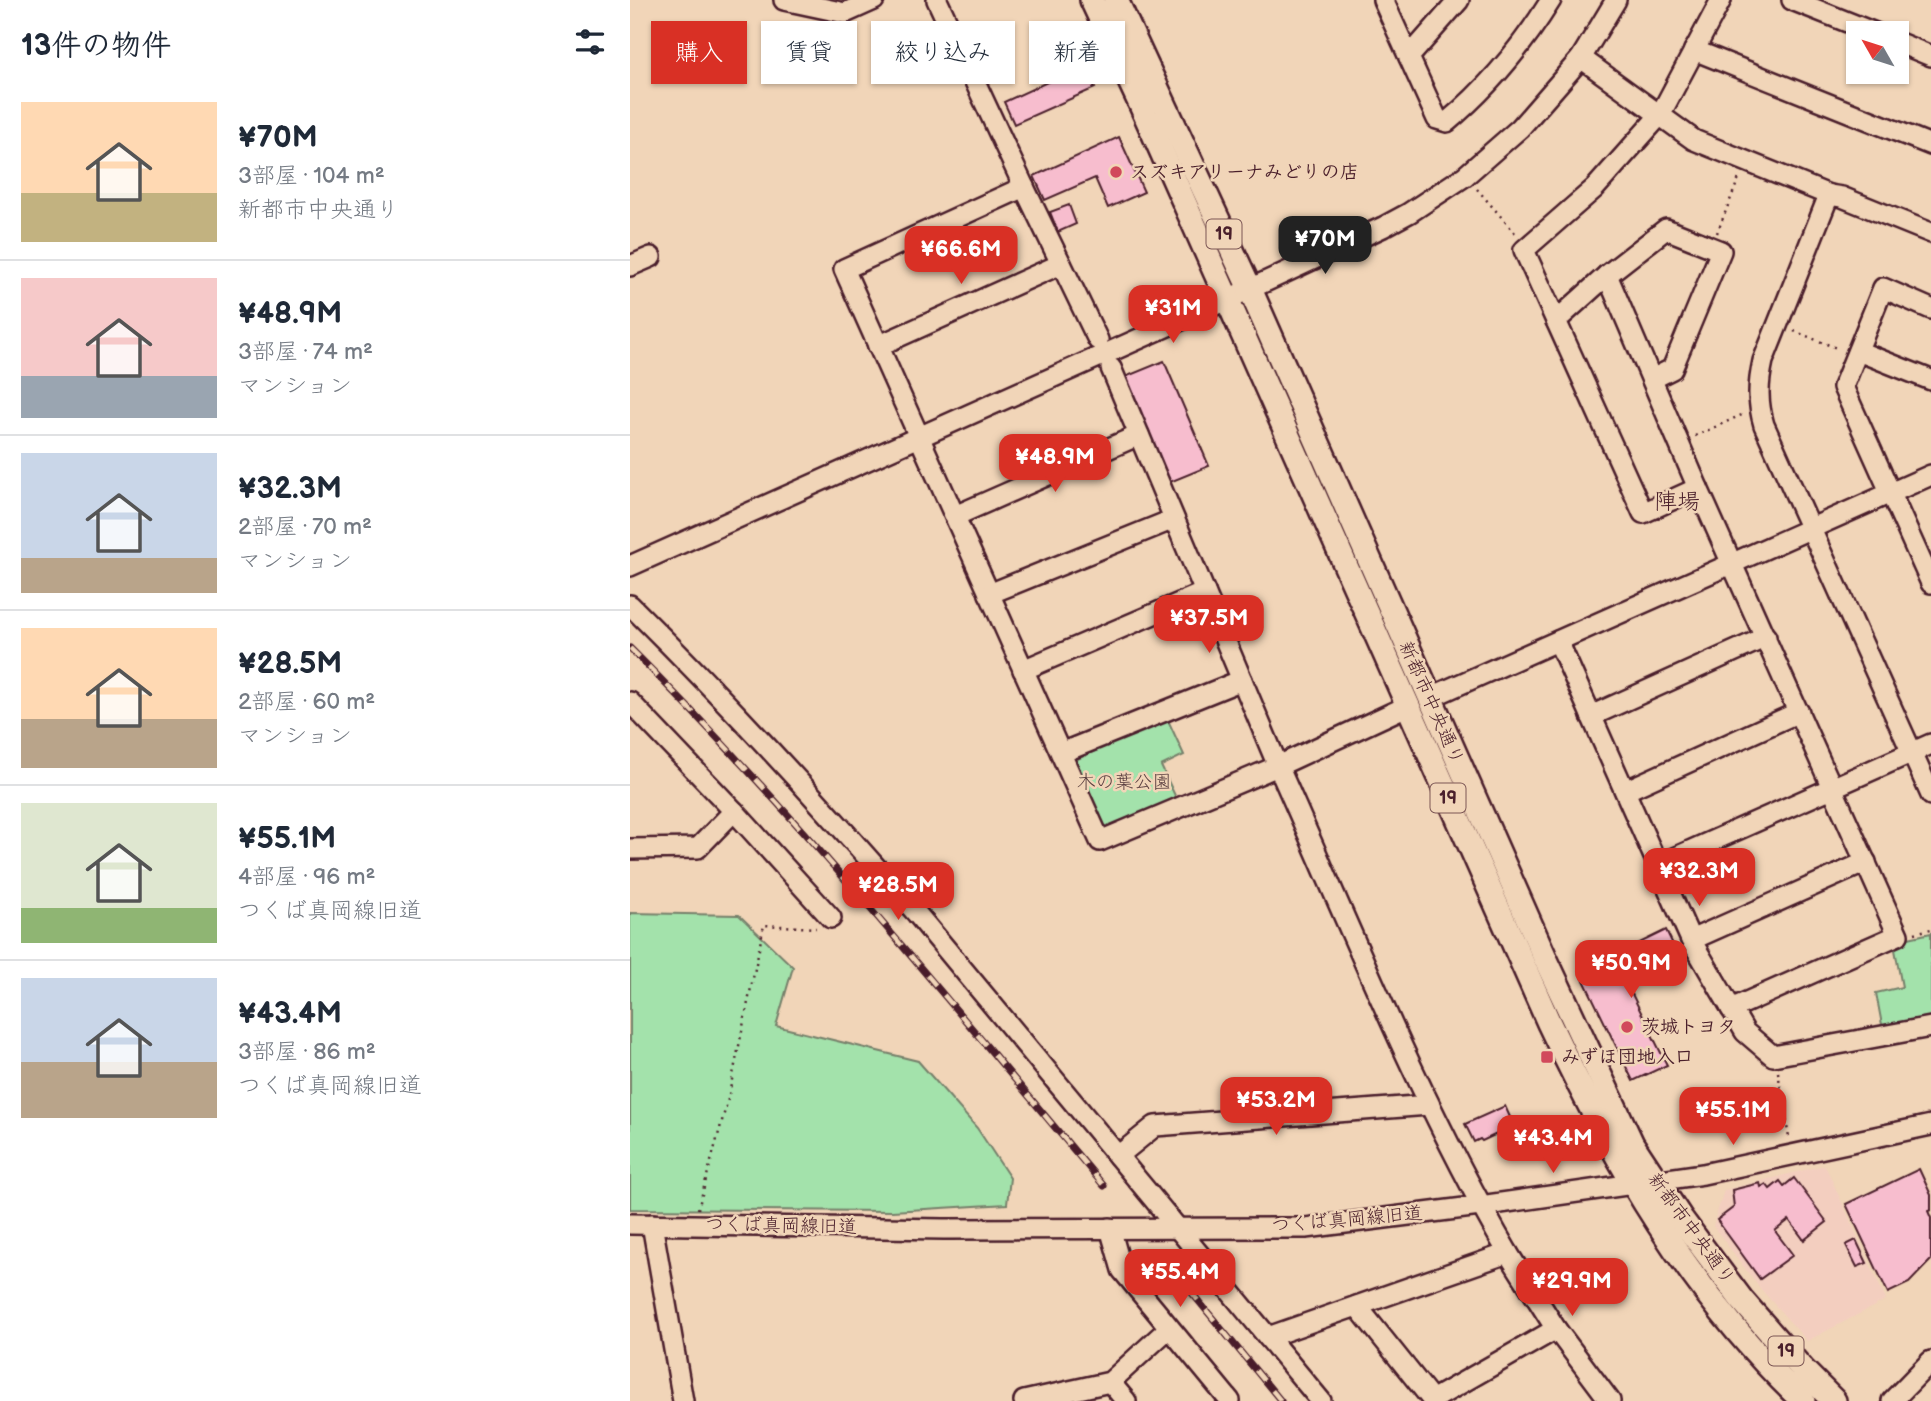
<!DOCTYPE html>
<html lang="ja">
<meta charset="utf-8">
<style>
body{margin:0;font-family:"Balsamiq Sans","Klee One",sans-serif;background:#f6f6f7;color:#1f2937;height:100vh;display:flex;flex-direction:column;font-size:26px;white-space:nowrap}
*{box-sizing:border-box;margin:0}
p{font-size:23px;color:#747a83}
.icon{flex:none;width:38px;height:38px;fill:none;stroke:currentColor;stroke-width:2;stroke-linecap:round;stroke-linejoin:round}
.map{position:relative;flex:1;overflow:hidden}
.panel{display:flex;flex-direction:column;background:#fff;width:630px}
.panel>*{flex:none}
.top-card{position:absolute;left:21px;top:21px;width:665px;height:63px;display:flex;gap:14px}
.needle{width:46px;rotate:309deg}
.tools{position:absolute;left:1216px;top:21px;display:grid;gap:14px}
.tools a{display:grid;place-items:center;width:63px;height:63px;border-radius:0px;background:#fff;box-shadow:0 2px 5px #0004;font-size:35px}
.price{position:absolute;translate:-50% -60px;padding:0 16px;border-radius:14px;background:#d93025;color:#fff;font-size:23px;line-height:46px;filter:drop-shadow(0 2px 4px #0008)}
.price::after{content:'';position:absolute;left:50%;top:42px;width:21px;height:16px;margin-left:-10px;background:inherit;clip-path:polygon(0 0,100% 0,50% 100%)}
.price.active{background:#222;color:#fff}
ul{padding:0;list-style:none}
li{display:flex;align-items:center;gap:21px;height:175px;padding:0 21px}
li+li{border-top:2px solid #e0e1e3}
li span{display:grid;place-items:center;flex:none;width:196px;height:140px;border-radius:0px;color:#555}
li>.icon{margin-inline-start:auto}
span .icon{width:84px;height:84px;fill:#fffc;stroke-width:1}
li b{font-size:30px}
h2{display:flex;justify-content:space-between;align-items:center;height:84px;padding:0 21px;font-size:30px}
.pill{padding:0 24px;border-radius:0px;background:#fff;box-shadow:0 2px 5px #0004;font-size:24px;line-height:63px}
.pill.active{background:#d93025;color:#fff}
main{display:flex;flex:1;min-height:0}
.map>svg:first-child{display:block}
.built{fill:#f3cebf}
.green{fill:#a3e2ab;stroke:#76806b;stroke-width:2}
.building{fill:#f7bdce;stroke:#4a1f2b;stroke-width:2}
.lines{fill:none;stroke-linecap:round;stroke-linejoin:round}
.minor-casing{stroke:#4a1f2b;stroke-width:24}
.major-casing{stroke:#4a1f2b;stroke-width:28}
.path{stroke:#4a1f2b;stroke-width:2.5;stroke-dasharray:2 5;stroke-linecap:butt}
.minor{stroke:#f1d5b8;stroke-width:19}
.major{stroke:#f1d5b8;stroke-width:23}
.rail-casing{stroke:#4a1f2b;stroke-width:7}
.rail{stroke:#f1d5b8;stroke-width:4.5;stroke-dasharray:13;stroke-linecap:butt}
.poi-dot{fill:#d1495b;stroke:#f1d5b8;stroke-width:2.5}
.labels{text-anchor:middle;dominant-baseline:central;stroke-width:5;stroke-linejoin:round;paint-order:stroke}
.shield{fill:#f1d5b8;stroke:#7c5655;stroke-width:2}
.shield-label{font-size:18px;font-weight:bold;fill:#4a1f2b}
.poi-label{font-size:19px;font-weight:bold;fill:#4a1f2b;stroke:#f1d5b8;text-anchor:start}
.street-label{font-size:19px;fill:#4a1f2b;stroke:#f1d5b8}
.park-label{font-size:19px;fill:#573c3e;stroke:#f1d5b8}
.quarter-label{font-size:23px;fill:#4a1f2b;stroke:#f1d5b8}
</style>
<main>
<section class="panel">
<h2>13件の物件<svg class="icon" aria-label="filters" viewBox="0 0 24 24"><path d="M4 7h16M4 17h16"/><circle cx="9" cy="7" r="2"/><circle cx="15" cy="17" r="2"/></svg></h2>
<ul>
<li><span style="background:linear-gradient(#ffd9b3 65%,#c2b280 0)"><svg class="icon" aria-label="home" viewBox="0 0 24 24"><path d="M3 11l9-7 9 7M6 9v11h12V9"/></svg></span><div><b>¥70M</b><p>3部屋 · 104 m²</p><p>新都市中央通り</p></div></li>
<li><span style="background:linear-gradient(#f6c9c9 70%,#9aa5b1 0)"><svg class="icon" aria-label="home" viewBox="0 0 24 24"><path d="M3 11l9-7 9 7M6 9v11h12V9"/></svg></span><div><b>¥48.9M</b><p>3部屋 · 74 m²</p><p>マンション</p></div></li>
<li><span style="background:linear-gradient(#c9d6e8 75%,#b9a48a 0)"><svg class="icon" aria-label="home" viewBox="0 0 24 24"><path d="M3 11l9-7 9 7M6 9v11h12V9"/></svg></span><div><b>¥32.3M</b><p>2部屋 · 70 m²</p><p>マンション</p></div></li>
<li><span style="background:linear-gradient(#ffd9b3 65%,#b9a48a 0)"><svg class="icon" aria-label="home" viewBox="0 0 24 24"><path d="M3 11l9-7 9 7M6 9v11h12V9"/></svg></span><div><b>¥28.5M</b><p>2部屋 · 60 m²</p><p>マンション</p></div></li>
<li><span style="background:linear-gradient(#dfe7d0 75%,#8fb573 0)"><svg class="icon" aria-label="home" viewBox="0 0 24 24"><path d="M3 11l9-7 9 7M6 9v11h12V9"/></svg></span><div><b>¥55.1M</b><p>4部屋 · 96 m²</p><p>つくば真岡線旧道</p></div></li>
<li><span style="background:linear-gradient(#c9d6e8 60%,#b9a48a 0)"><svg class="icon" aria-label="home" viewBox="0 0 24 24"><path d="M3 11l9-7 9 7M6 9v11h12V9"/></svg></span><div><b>¥43.4M</b><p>3部屋 · 86 m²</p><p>つくば真岡線旧道</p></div></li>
</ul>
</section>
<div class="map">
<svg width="1301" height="1401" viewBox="0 0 1301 1401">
<rect width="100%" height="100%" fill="#f1d5b8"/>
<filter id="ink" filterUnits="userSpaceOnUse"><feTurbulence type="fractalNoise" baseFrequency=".0143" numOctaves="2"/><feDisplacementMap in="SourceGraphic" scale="14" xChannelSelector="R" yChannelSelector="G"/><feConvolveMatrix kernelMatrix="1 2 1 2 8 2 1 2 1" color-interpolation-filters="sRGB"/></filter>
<g filter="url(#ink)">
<path class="built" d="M1195,1165L1256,1300L1177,1341L1129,1287L1083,1226L1094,1190Z"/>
<g class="green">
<path d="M537,718L554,755L531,766L548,802L477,833L442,766L445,760Z"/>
<path d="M0,913L109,915L163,967L146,1026L288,1061L347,1128L380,1178L377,1204L262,1211L0,1209Z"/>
<path d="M1301,933V1021L1253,1030L1246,993L1272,987L1264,944L1274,939Z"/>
</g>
<g class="building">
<path d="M454,65L465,88L384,124L374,102Z"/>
<path d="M489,137L514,192L478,208L465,178L415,200L404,176Z"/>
<path d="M439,205L446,224L428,232L420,212Z"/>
<path d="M534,361L579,466L540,482L495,377Z"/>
<path d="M1036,930L1052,963L999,988L1037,1065L1003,1081L950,972Z"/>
<path d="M875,1106L884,1126L852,1141L850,1139L844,1142L835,1124Z"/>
<path d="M1289,1169L1301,1195V1210L1298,1211L1301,1218V1260L1279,1283L1258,1293L1216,1204Z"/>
<path d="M1164,1178L1197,1222L1174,1240L1159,1220L1145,1231L1163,1255L1130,1279L1087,1220L1104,1207L1102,1190L1130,1183L1131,1187L1136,1184L1140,1189L1150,1181L1154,1186Z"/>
<path d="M1226,1240L1237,1263L1227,1267L1216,1245Z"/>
</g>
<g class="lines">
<g class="minor-casing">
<g id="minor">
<path d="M154,0L215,13L244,0"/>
<path d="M307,0L394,187L468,340"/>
<path d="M753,0L807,119L817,122C859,87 892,47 921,0"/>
<path d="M1162,0L1245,33"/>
<path d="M1267,42L1301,56"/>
<path d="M1064,50L1301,145"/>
<path d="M779,57L829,0"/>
<path d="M951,58L1064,140L1199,195L1133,361C1128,384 1127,401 1134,425L1301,795"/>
<path d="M394,187L214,269L470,841L648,766C721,929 788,1098 878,1253L638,1337"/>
<path d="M1199,195L1212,197L1301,233"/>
<path d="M0,266L21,257"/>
<path d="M977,275L1068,488L1268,935L1101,1009"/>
<path d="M1301,309L1253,288L1213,387L1301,583"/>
<path d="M926,321L977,275L1036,229L1091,251L1042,369L1022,379"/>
<path d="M248,346L431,264"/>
<path d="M1228,351L1301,380"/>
<path d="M481,368L648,766L777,706"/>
<path d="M1068,488L1013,513L894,250L965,188L1030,115L1091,0"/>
<path d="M325,516L509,435"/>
<path d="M0,566L596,300L753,227L779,213L835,176L890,128L951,58L986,0"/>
<path d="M359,594L544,519"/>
<path d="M0,605C100,704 195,808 287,914L691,1401"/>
<path d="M928,641L1061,940L1115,1032L1143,1056L1301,1027"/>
<path d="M393,670L575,592"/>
<path d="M799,698L1301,475"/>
<path d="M0,702L104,811L201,918"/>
<path d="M961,716L1136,637"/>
<path d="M431,753L612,680"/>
<path d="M995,791L1169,712"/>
<path d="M0,849L68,848L104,811"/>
<path d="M1028,865L1301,744"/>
<path d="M1061,940L1236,862"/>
<path d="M488,1156L525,1126L799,1105"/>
<path d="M0,1224L314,1229L676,1228L850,1206L1073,1174L1301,1125"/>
<path d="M22,1224L53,1401"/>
<path d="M480,1228L492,1270L600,1401"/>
<path d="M878,1253L926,1329L980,1401"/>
<path d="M727,1306L803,1401"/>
<path d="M480,1382L496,1401"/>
<path d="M802,1400L926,1329"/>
<path d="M394,1401L480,1382L539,1328"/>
<path d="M1262,1401L1301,1361"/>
</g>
</g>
<g class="major-casing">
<g id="major">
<path d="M462,0L511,105L919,1023C984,1161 1061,1295 1173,1401"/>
<path d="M486,0L620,289L916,960L1002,1144L1052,1220L1111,1299L1174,1371L1204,1401"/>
</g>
</g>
<g class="path">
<path d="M847,189L886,234"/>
<path d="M1087,233L1109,178"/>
<path d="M1164,331L1209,349"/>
<path d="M1065,436L1116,413"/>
<path d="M1285,933L1301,929"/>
<path d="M1148,1072L1159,1138"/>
<path d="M68,1209L98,1099L134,925L186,928"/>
</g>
<use href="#minor" class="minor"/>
<use href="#major" class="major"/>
<g class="rail-casing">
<g id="rail">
<path d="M0,648C170,817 320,1003 474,1186"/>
<path d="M543,1270L651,1401"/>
</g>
</g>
<use href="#rail" class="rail"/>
</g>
</g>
<g class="poi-dot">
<circle cx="486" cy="172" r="7"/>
<circle cx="997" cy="1027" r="7"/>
<rect x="910" y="1050" width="14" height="14" rx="3.5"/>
</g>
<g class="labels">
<g class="shield">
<rect x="576.5" y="219.5" width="35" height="29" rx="5"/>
<rect x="800.5" y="783.5" width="35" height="29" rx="5"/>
<rect x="1138.5" y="1336.5" width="35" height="29" rx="5"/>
</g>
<g class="shield-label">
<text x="594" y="234">19</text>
<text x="818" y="798">19</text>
<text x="1156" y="1351">19</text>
</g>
<g class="poi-label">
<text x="500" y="172">スズキアリーナみどりの店</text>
<text x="1011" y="1027">茨城トヨタ</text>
<text x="931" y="1057">みずほ団地入口</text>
</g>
<g class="street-label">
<text transform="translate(801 703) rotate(66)">新都市中央通り</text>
<text transform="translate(717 1220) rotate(-5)">つくば真岡線旧道</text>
<text transform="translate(151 1226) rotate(1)">つくば真岡線旧道</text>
<text transform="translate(1061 1229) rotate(54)">新都市中央通り</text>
</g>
<g class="park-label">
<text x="494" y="782">木の葉公園</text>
</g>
<g class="quarter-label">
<text x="1047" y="502">陣場</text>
</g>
</g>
</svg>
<div class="tools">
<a><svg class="needle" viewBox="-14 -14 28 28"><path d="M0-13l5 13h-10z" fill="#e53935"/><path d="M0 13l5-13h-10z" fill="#747a83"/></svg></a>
</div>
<b class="price active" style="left:695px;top:276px">¥70M</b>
<b class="price" style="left:331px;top:286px">¥66.6M</b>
<b class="price" style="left:543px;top:345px">¥31M</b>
<b class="price" style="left:425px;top:494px">¥48.9M</b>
<b class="price" style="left:579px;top:655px">¥37.5M</b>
<b class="price" style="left:1069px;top:908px">¥32.3M</b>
<b class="price" style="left:268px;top:922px">¥28.5M</b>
<b class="price" style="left:1001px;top:1000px">¥50.9M</b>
<b class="price" style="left:646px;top:1137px">¥53.2M</b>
<b class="price" style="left:1103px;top:1147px">¥55.1M</b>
<b class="price" style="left:923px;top:1175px">¥43.4M</b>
<b class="price" style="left:550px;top:1309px">¥55.4M</b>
<b class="price" style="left:942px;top:1318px">¥29.9M</b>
<div class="top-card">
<a class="pill active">購入</a>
<a class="pill">賃貸</a>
<a class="pill">絞り込み</a>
<a class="pill">新着</a>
</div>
</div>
</main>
